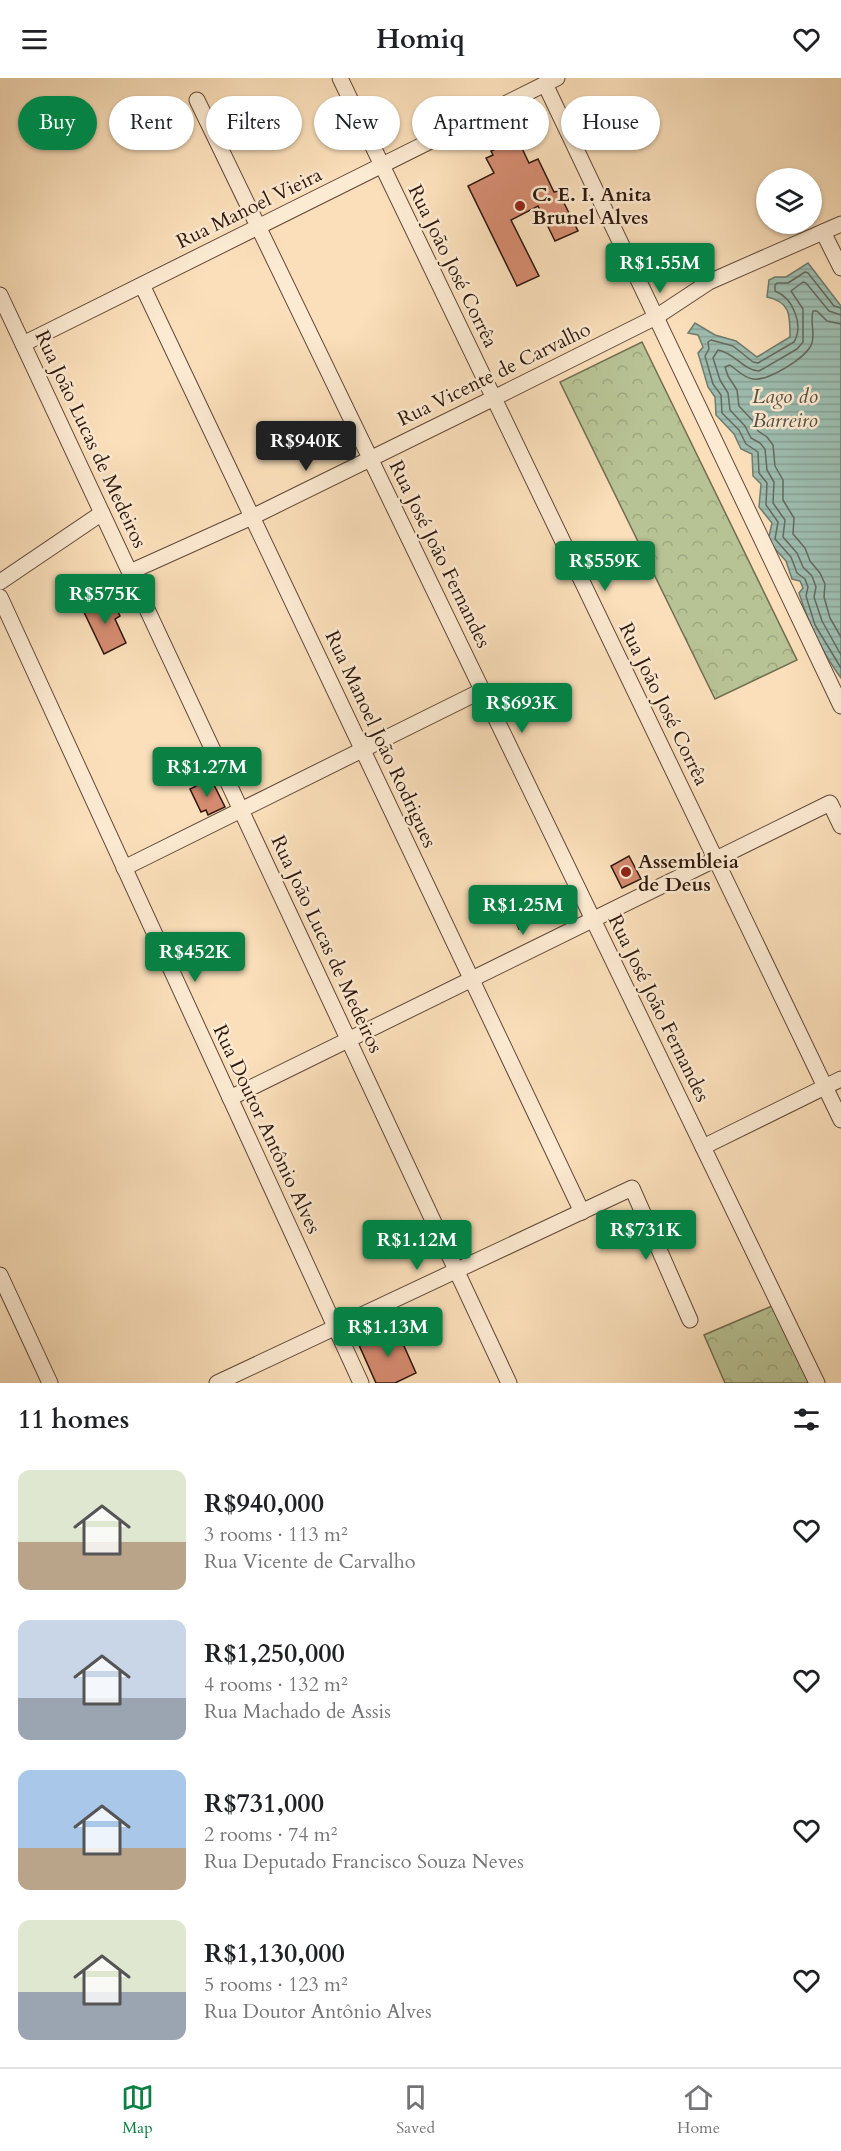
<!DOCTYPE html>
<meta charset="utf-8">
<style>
body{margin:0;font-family:Cardo,serif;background:#f6f6f6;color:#202124;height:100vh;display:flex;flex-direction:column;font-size:22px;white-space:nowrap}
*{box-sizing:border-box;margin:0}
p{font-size:20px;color:#757577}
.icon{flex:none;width:33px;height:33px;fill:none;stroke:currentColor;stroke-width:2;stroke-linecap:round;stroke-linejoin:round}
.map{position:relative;height:1305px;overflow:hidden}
.drawer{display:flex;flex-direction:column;background:#fff;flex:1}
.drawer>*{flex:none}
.hud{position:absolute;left:18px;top:18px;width:806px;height:54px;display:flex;gap:12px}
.controls{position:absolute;left:756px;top:90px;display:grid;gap:12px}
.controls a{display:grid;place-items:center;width:66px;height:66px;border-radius:50%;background:#fff;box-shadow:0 2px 4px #0004;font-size:30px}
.price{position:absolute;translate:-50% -51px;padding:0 14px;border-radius:6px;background:#0b8043;color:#fff;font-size:20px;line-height:39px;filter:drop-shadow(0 2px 3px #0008)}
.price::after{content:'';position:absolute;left:50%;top:36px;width:18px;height:14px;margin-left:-9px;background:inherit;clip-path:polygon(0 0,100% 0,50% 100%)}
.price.current{background:#222;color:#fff}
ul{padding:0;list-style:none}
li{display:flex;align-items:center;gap:18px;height:150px;padding:0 18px}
li span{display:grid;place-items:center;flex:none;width:168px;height:120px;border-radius:12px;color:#555}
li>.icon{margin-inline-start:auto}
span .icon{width:72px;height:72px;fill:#fffc;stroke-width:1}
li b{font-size:26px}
h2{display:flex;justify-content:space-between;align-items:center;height:72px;padding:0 18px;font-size:26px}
.pill{padding:0 21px;border-radius:27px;background:#fff;box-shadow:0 2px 4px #0004;font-size:21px;line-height:54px}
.pill.current{background:#0b8043;color:#fff}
header{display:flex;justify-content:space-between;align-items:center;height:78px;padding:0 18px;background:#fff;font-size:27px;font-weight:600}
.tab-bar{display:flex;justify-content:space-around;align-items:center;height:84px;border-top:2px solid #e0e0e0;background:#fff;font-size:16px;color:#757577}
.tab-bar a{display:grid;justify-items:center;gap:3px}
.tab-bar .current{color:#0b8043}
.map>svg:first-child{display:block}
.forest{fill:url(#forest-crowns);stroke:#736d50;stroke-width:1.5}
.water{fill:url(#water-rules);stroke:#717b6e;stroke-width:1.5}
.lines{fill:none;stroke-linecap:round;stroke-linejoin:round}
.shore{stroke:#666a5e;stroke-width:1.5}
.building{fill:#d58b70;stroke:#2e170c;stroke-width:1.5}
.street-casing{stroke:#614938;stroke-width:17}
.street{stroke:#fcead2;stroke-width:15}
.poi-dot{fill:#8f2418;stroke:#fcead2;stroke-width:2}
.labels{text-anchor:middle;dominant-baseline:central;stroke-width:5;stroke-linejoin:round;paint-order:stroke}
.poi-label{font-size:20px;font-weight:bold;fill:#2e170c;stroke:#fcead2;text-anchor:start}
.street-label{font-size:20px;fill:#2e170c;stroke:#fcead2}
.water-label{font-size:21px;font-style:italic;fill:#555145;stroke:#fcead2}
</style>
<header><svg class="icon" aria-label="menu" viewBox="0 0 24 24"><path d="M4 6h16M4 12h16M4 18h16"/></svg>Homiq<svg class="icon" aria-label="heart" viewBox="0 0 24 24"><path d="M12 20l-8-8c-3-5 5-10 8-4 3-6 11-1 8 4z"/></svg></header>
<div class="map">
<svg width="841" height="1305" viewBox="0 0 841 1305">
<defs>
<pattern id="forest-crowns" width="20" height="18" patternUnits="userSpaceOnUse" patternTransform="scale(1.5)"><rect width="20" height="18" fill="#b8c395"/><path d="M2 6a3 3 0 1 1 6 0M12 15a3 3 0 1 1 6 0" fill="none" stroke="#9ea77f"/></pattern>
<pattern id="water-rules" width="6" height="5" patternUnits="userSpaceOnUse" patternTransform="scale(1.5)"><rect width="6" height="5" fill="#9ebdb0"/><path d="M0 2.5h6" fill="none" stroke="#88a296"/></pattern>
</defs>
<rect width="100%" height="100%" fill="#fadfba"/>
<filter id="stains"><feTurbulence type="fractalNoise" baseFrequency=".00333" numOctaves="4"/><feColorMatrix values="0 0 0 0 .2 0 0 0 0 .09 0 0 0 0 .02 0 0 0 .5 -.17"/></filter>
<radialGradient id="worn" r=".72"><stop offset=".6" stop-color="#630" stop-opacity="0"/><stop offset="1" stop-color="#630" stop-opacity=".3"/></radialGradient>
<g class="forest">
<path d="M642,264L797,582L715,621L560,304Z"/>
<path d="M772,1228L809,1305H725L704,1257Z"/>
</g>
<path class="water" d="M808,185L841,228V600C821,573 809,547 799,515L803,510L800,503L792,501L786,483L768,463L772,445L759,429L761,406L753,398L752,376L741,371L734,356L716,337L715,319L708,309L698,275L703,269L698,257L688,255L695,245L715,257L736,263L757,279L790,259C790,238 791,224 767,219L769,202L775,199H786Z"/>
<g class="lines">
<g class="shore">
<path d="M841,230L834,228L808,195L805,194L788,205H777L775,207V213C793,220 804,247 794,264L758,285L753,284L733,268L711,262L708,264L709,271L705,278L713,306L721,317L722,335L739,352L746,366L758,374L759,395L767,405L766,427L778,444L775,461L791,479L797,495L805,501L808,509L806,518L815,547L841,590"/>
<path d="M841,237L829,233L806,205L803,204L791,213L803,231V264L797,271L759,293C743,292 735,275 718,272L713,280L720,302L728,315L730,332L745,348L751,360L760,365L765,371L767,392L774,404L773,425L785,442L783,459L797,475L803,489L812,498L816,509L814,519L822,543L841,577"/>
<path d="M841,246L827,243L817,233H813C810,243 815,255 812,265C808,279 767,304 753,301C744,300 737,292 730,287L725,289L728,298L737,312L739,328L753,343L758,353L767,359L773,367L775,388L783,402V422L794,440L793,456L805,470L810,483L820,495L825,506L824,519L830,540L841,559"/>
</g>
</g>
<g class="building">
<path d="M512,63L514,67L519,64L529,85L538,81L554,114L558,113L578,153L555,163L538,128L511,142L539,198L517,208L468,108L494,95L486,80L493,77L491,73Z"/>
<path d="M105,521L110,523L116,530L120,538L115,541L126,565L104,576L83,532Z"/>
<path d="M204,704L206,708L213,705L225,729L208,737L206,732L201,734L190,711Z"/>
<path d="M629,778L641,801L622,810L611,788Z"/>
<path d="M523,829L531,845L519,851L512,835Z"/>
<path d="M396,1250L416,1295L395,1305H376L359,1267Z"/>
</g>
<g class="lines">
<g class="street-casing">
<g id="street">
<path d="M340,0L841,1042"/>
<path d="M545,6L841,628"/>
<path d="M197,22L817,1305"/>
<path d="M823,154L841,190"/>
<path d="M142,207L582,1134"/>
<path d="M0,217L509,1305"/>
<path d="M23,266L557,0"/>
<path d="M130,494L252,439L494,320L656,239L709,204L841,146"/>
<path d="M0,504L102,435"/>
<path d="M0,519L361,1305"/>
<path d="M124,790L483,612"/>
<path d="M230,1020L830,725L841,748"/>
<path d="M703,1069L841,1001"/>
<path d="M0,1197L50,1305"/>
<path d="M217,1305L632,1110L690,1242"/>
</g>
</g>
<use href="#street" class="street"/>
</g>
<g class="poi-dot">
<circle cx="520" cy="128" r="6"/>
<circle cx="626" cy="794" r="6"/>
</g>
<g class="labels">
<g class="poi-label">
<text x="532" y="116">C. E. I. Anita<tspan x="532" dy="23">Brunel Alves</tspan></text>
<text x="638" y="783">Assembleia<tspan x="638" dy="23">de Deus</tspan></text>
</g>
<g class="street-label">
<text transform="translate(249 130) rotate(-26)">Rua Manoel Vieira</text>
<text transform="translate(453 188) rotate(64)">Rua João José Corrêa</text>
<text transform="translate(494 296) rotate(-26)">Rua Vicente de Carvalho</text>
<text transform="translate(91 361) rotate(65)">Rua João Lucas de Medeiros</text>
<text transform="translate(440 476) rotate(64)">Rua José João Fernandes</text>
<text transform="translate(664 626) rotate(64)">Rua João José Corrêa</text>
<text transform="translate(381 661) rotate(65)">Rua Manoel João Rodrigues</text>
<text transform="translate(327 866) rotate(65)">Rua João Lucas de Medeiros</text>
<text transform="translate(659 930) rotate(64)">Rua José João Fernandes</text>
<text transform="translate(267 1051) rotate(65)">Rua Doutor Antônio Alves</text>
</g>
<g class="water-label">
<text x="785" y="318">Lago do<tspan x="785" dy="24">Barreiro</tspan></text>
</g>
</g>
<rect width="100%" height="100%" filter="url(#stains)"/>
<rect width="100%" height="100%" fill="url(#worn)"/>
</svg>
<div class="controls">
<a><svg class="icon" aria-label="layers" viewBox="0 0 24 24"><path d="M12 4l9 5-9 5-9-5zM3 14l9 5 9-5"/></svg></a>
</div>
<b class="price" style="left:660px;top:216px">R$1.55M</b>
<b class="price current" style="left:306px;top:394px">R$940K</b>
<b class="price" style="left:605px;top:514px">R$559K</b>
<b class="price" style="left:105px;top:547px">R$575K</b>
<b class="price" style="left:522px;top:656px">R$693K</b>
<b class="price" style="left:207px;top:720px">R$1.27M</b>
<b class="price" style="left:523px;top:858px">R$1.25M</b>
<b class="price" style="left:195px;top:905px">R$452K</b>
<b class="price" style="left:646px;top:1183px">R$731K</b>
<b class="price" style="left:417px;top:1193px">R$1.12M</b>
<b class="price" style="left:388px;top:1280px">R$1.13M</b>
<div class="hud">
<a class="pill current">Buy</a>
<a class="pill">Rent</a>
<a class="pill">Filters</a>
<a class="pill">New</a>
<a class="pill">Apartment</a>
<a class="pill">House</a>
</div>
</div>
<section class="drawer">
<h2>11 homes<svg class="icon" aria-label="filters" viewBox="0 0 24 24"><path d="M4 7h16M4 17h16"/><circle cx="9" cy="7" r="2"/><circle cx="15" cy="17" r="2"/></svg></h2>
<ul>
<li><span style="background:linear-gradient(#dfe7d0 60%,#b9a48a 0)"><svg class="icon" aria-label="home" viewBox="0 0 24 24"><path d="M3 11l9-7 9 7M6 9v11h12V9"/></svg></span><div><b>R$940,000</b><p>3 rooms · 113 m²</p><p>Rua Vicente de Carvalho</p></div><svg class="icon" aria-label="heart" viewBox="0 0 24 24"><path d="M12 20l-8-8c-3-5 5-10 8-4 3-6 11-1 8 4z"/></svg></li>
<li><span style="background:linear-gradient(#c9d6e8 65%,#9aa5b1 0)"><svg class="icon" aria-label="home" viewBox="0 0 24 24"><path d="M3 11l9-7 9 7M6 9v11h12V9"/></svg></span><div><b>R$1,250,000</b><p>4 rooms · 132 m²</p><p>Rua Machado de Assis</p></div><svg class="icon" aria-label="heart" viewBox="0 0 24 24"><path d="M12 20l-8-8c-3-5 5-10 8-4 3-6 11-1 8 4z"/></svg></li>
<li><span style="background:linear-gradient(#a9c7e8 65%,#b9a48a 0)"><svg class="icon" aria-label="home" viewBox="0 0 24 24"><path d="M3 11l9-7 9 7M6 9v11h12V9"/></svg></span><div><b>R$731,000</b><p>2 rooms · 74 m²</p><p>Rua Deputado Francisco Souza Neves</p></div><svg class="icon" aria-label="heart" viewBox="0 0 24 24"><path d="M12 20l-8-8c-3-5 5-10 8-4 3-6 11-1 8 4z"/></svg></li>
<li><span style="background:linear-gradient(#dfe7d0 60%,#9aa5b1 0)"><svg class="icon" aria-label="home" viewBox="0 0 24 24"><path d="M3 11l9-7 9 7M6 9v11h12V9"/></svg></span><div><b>R$1,130,000</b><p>5 rooms · 123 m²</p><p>Rua Doutor Antônio Alves</p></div><svg class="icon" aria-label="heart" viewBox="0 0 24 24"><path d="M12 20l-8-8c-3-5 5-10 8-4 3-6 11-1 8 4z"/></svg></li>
</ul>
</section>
<nav class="tab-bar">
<a class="current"><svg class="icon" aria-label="map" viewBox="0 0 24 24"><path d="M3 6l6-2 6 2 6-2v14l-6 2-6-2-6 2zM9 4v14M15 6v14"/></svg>Map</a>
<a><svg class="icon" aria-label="saved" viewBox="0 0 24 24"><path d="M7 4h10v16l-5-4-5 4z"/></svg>Saved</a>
<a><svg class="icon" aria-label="home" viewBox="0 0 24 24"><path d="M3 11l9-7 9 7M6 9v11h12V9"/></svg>Home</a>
</nav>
